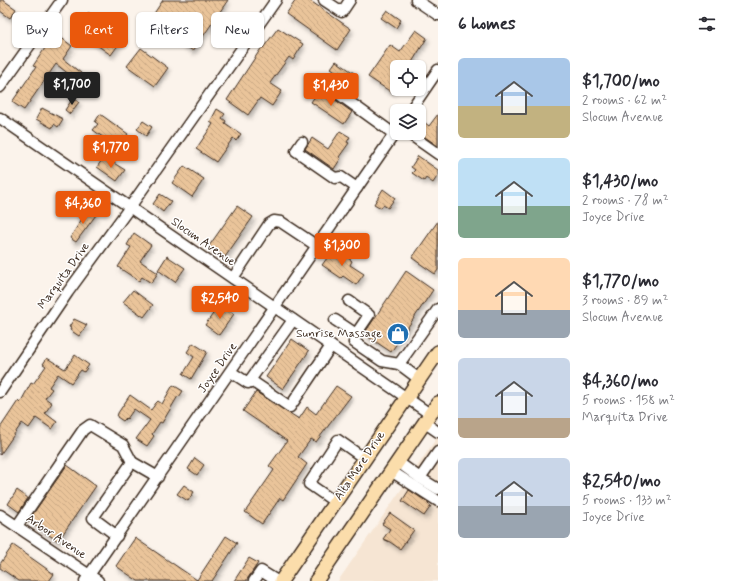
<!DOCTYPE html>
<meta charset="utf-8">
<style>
body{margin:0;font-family:Mynerve,sans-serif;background:#f7f7f7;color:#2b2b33;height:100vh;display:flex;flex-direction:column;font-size:15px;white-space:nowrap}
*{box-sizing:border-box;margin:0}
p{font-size:13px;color:#7c7c81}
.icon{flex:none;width:22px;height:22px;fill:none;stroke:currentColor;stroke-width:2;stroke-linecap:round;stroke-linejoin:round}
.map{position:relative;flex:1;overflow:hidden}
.drawer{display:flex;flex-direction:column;background:#fff;width:300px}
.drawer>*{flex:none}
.hud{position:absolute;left:12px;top:12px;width:366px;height:36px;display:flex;gap:8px}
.fabs{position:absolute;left:390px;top:60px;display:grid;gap:8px}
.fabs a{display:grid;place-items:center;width:36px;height:36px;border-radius:6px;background:#fff;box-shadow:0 1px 3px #0004;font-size:20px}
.price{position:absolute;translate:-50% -34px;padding:0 9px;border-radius:4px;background:#ea580c;color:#fff;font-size:13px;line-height:26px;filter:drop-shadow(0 1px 2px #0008)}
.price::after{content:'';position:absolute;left:50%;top:24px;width:12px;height:9px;margin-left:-6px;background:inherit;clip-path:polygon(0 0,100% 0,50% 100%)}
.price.selected{background:#222;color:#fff}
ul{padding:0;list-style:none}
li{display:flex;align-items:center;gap:12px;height:100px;padding:0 20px}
li span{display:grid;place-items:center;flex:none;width:112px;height:80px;border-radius:6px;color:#555}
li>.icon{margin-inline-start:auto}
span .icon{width:48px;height:48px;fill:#fffc;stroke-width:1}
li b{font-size:17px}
h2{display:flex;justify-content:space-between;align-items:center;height:48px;padding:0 20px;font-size:17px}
.tag{padding:0 14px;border-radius:6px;background:#fff;box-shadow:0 1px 3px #0004;font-size:14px;line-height:36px}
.tag.selected{background:#ea580c;color:#fff}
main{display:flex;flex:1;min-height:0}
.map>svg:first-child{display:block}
.built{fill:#f6e5d3}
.building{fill:url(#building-back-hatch);stroke:#3b2a1e;filter:url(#shadow)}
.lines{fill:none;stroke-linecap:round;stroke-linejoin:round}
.minor-casing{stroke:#3b2a1e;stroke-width:13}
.major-casing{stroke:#3b2a1e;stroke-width:16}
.minor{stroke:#fff;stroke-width:10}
.major{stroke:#fbddab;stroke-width:13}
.labels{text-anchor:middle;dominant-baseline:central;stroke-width:3;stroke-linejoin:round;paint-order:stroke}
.street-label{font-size:12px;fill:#3b2a1e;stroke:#fff}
.poi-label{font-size:12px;fill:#3b2a1e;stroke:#fff;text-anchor:end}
</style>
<main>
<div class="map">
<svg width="438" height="581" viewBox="0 0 438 581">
<defs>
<pattern id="building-back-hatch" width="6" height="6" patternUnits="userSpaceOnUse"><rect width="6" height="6" fill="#eac49a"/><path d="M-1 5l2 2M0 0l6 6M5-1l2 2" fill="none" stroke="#caa984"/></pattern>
<filter id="shadow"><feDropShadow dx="2" dy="3.5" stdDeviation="2" flood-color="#0004"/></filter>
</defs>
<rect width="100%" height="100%" fill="#fbf3eb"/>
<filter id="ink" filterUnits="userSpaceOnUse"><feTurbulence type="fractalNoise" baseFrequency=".025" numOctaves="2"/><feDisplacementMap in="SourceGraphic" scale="8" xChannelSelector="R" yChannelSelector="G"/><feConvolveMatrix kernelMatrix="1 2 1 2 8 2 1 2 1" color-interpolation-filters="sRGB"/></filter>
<g filter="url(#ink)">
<path class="built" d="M438,436V581H338L414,471Z"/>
<g class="building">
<path d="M0,0H3L16,9L10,18L0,11Z"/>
<path d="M163,0H228L193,51L149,21Z"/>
<path d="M296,0H309L351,29L337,50L286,14Z"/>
<path d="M387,10L401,20L396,28L381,18Z"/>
<path d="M89,13L98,19L99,18L124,37L111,55L77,31Z"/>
<path d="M278,28L303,44L293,60L289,57L270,83L282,91L272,106L260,98L248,115L227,100L262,47L263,48Z"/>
<path d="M416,30L427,38L409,67H397V84L391,92L368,77L390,45L400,52Z"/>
<path d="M55,33L72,46L63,59L81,73L75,79L56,64L24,110L12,102L36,67L33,66Z"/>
<path d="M141,48L168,68L155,86L127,66Z"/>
<path d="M336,61L354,73L348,80L331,68Z"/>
<path d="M320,89L352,112L344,124L311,102Z"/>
<path d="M73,98L79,102L70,114L65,110Z"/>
<path d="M42,108L63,119L58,127L54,124L52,128L36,119Z"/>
<path d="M217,109L225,114L222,118L226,121L225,123L241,134L236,141L233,138L216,162L196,149L213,124L210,122Z"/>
<path d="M100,114L128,134L118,148L93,130L98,124L95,122Z"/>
<path d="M438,114V146L419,133V129L424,122L429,126Z"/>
<path d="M143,121L152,127L146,136L137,129Z"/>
<path d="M340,131L350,137L347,142L349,143L339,157L341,158L334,169L305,149L312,138L328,149Z"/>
<path d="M418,156L438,170V175L433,183L426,178L424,181L412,173L415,170L411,167Z"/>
<path d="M104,157L125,170L117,181L97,167Z"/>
<path d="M184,166L204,179L192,197L172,183Z"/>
<path d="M383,189L395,198L388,208L383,205L381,208L374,204Z"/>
<path d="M160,194L171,201L163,212L153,204Z"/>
<path d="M237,206L253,217L225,257L209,246Z"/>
<path d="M88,209L96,215L76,242L70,238Z"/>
<path d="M438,221V270L435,274L412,258Z"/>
<path d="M134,233L151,245L140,261L158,273L151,283L142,277L139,281L118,267L131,247L127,245Z"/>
<path d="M335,247L352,261L350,265L364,274L356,285L343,276L341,278L322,265Z"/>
<path d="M167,256L185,268L175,282L158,270Z"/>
<path d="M406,271L433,290L391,352L364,334Z"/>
<path d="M133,290L153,305L144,317L123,302Z"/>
<path d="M220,304L234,314L219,335L205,325Z"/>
<path d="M74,319L87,325L79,336L70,330L71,328L69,327Z"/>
<path d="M292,339L309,351L283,389L266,377Z"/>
<path d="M193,343L207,352L191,379L183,374L194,357L187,352Z"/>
<path d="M75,355L89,365L84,372L81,370L71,383L58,374L49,387L52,389L45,398L52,403L45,413L57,422L52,429L36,418L29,428L22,423L0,455V428L18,401L20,403L31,383L33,384L46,366L43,364L47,358L65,369Z"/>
<path d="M173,385L183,391L179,397L178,396L162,423L160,422L152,434L154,436L147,446L136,439L150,420L134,409L127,419L126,418L123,421L117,417L118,413L130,395L151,410L156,403L158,401L162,404Z"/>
<path d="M336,386L351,396L316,442L311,439L298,457L307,464L283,500L280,498L262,524L245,512L274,470L269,466L287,441L243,411L256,392L299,419L307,407L316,414Z"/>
<path d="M195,458L204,465L197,475L188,469Z"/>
<path d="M67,465L96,486L58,541L28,521Z"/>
<path d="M184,485L194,492L188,501L177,494Z"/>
<path d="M17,490L28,498L19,512L8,504Z"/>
<path d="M409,490L429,503L428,504L431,506L424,516L402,501Z"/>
<path d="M390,513L414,530L400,549L390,542L383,539L390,529L382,524Z"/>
<path d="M226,536L237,543L212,581H138L116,566L135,538L197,580Z"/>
<path d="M13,545L54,574L49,581H19L0,568V564Z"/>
<path d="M249,558L258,563L246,581H234Z"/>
</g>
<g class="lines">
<g class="minor-casing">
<g id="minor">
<path d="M324,0L342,12L350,0"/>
<path d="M416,0L438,15"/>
<path d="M331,86L333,90L394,134"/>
<path d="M0,87L62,0"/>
<path d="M410,111L438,70"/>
<path d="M0,118L430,414"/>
<path d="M408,133L438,154"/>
<path d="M302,142L296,151L332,176L335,178L341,177L357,188"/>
<path d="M233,278L269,224L274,221L281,222L317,246"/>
<path d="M349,301L369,315L356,334L354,342L382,361L399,364"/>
<path d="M335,320L356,334"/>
<path d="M231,372L248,383L293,320"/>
<path d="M419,379L399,364L438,309"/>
<path d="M250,380L290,407L331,346"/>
<path d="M0,392L68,292L130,207L276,0"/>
<path d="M425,423L438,432"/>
<path d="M398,462L420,478L438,452"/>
<path d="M391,471L438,501"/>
<path d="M420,478L438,489"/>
<path d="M335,502L309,484L338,440L365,459"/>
<path d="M0,515L98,581"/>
<path d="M17,526L83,430L90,425L123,445L132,462"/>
<path d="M117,536L93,518L132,462L158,477"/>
<path d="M85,581L397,130"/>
<path d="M254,581L261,571L277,581"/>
</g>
</g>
<g class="major-casing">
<g id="major">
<path d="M281,581L438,352"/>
<path d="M316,581L438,403"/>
</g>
</g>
<use href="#minor" class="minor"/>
<use href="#major" class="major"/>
</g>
</g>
<defs>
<g id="shop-disc" transform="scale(1.15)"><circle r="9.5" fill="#1f6fb2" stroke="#fff"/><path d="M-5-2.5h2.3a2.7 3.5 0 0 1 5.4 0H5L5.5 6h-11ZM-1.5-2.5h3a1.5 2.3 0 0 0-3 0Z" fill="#fff"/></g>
</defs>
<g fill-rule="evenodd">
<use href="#shop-disc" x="398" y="334"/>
</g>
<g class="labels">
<g class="street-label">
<text transform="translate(203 242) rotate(35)">Slocum Avenue</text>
<text transform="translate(64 276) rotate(-54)">Marquita Drive</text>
<text transform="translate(218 368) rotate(-55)">Joyce Drive</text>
<text transform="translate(360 466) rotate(-56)">Alta Mere Drive</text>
<text transform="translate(56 537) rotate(34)">Arbor Avenue</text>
</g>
<g class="poi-label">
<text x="382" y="334">Sunrise Massage</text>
</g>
</g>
</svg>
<div class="fabs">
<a><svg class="icon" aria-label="locate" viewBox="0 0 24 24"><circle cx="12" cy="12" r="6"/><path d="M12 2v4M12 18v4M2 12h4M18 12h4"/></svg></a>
<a><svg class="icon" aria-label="layers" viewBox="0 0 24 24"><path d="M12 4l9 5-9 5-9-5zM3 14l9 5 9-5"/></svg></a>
</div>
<b class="price selected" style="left:72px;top:106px">$1,700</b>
<b class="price" style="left:331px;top:107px">$1,430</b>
<b class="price" style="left:111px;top:169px">$1,770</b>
<b class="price" style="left:83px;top:225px">$4,360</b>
<b class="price" style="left:342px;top:267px">$1,300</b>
<b class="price" style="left:220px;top:320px">$2,540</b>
<div class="hud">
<a class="tag">Buy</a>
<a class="tag selected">Rent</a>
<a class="tag">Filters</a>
<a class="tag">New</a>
</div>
</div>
<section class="drawer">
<h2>6 homes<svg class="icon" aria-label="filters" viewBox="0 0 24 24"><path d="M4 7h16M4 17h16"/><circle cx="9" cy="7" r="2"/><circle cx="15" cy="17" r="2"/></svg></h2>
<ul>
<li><span style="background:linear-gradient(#a9c7e8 60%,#c2b280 0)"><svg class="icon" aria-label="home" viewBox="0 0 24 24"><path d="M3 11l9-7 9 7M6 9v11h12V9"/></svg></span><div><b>$1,700/mo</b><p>2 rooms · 62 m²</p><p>Slocum Avenue</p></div></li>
<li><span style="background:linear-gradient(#bfe0f5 60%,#7fa58c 0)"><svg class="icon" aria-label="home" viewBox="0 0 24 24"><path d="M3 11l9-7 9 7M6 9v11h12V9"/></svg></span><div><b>$1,430/mo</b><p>2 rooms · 78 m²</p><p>Joyce Drive</p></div></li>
<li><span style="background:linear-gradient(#ffd9b3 65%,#9aa5b1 0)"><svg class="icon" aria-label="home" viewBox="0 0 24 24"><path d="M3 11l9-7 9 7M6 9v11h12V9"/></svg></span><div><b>$1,770/mo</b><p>3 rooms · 89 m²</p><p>Slocum Avenue</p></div></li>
<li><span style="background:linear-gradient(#c9d6e8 75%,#b9a48a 0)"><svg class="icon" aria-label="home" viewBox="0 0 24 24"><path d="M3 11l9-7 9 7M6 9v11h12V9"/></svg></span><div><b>$4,360/mo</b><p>5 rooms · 158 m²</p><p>Marquita Drive</p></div></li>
<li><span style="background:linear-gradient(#c9d6e8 60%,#9aa5b1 0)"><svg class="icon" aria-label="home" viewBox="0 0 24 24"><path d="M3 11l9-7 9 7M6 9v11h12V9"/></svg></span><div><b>$2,540/mo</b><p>5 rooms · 133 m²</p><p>Joyce Drive</p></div></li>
</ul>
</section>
</main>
